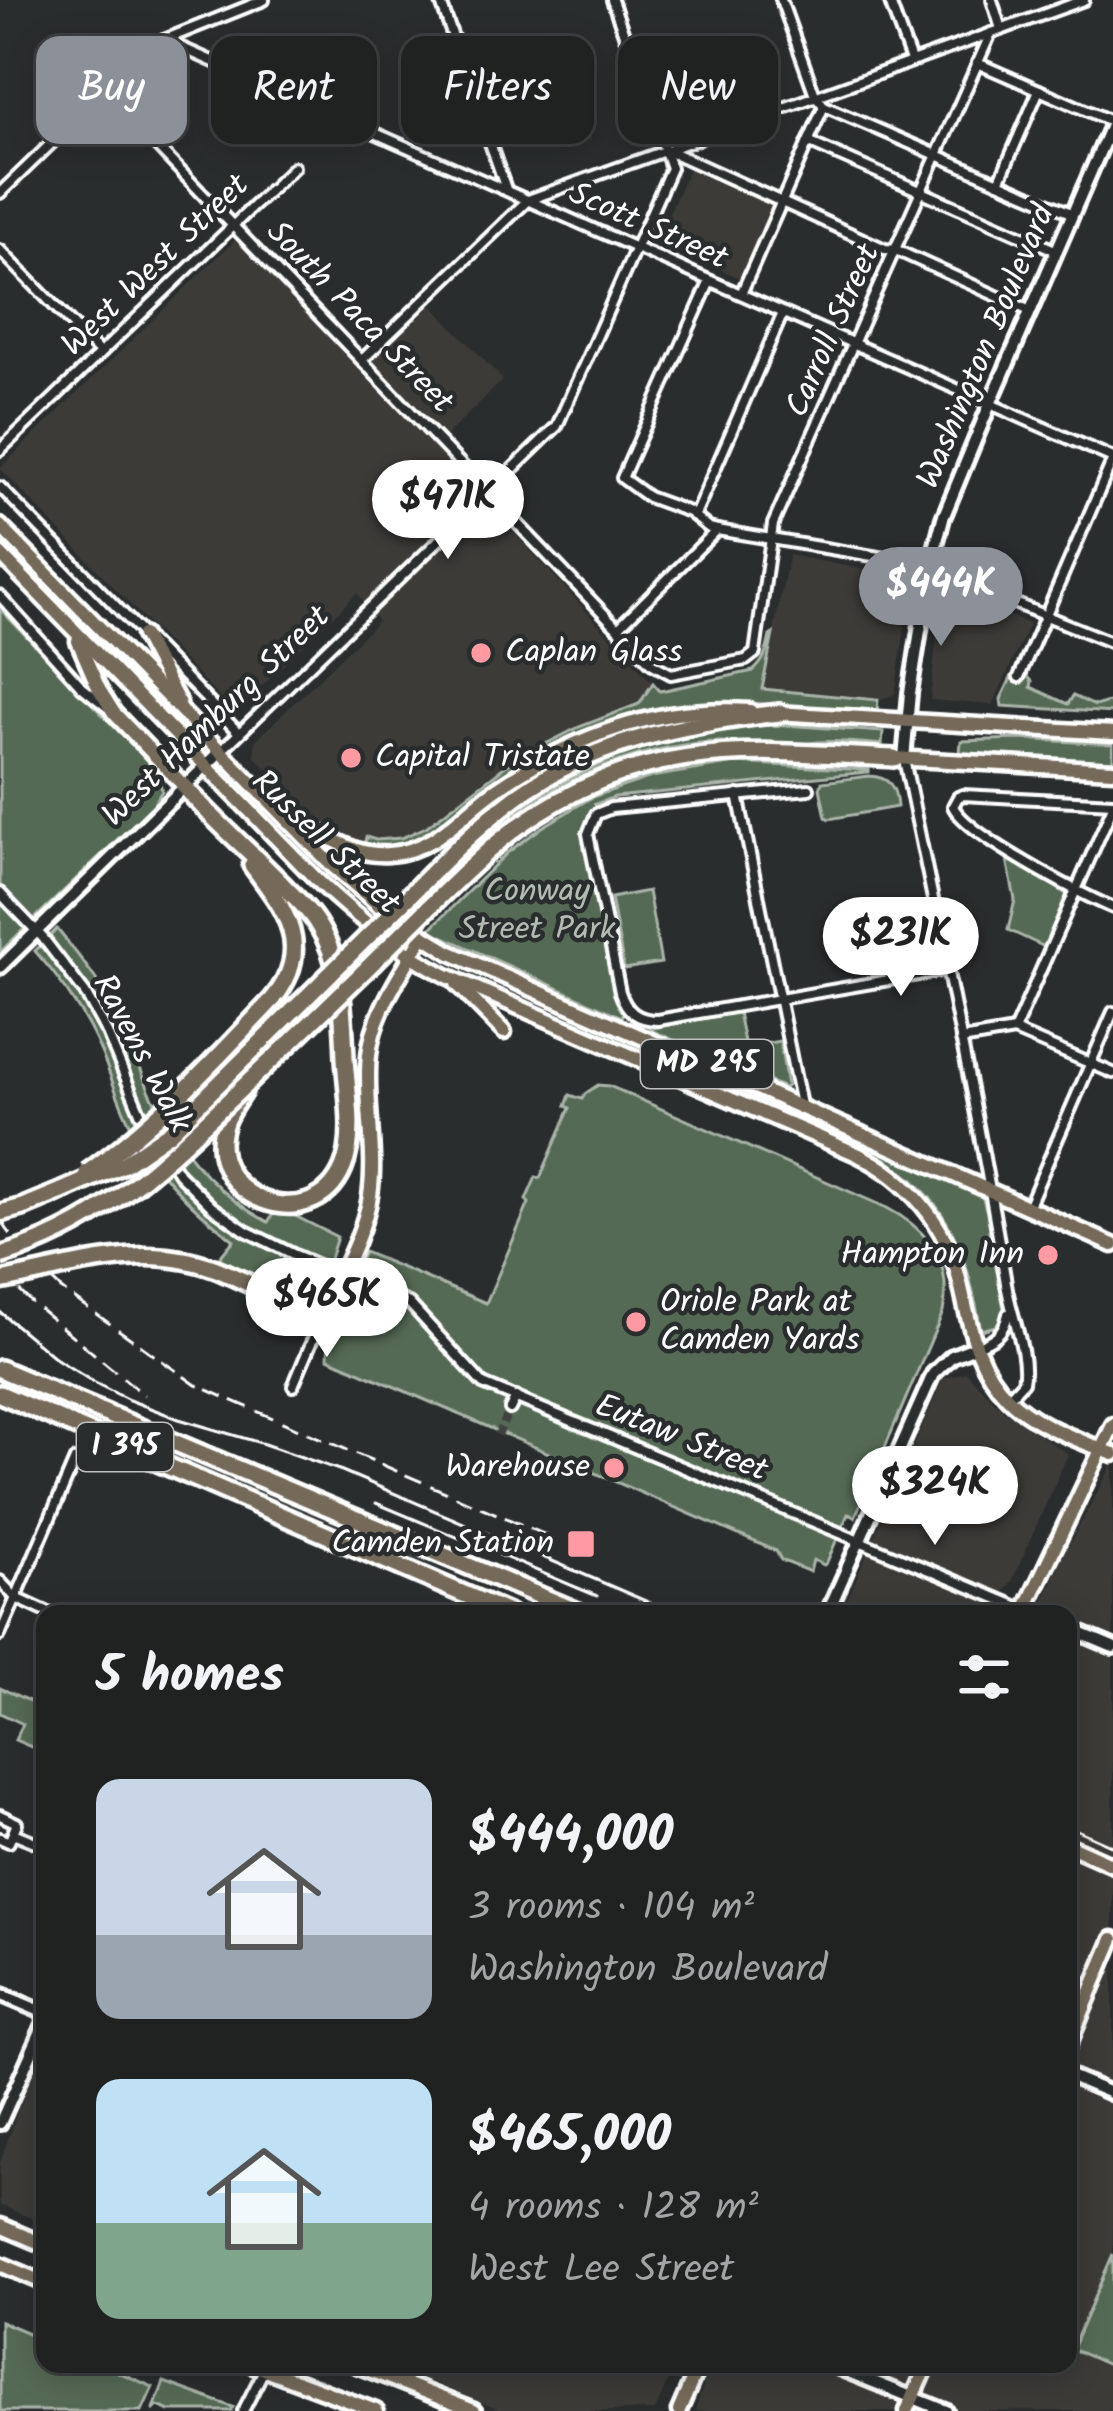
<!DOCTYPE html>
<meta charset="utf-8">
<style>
body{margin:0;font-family:Kalam,sans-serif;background:#2d2f2f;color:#f1f3f6;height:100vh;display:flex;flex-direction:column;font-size:45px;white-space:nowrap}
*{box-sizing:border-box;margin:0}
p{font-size:39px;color:#a2a4a5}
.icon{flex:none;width:66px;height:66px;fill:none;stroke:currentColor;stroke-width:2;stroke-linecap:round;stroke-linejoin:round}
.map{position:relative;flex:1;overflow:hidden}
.drawer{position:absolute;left:36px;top:1605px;width:1041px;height:768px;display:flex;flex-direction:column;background:#202222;border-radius:24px;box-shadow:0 6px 30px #0003,0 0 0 3px #3d3f40}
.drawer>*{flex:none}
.top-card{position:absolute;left:36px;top:36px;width:1041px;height:108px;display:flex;gap:24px}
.price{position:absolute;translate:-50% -102px;padding:0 27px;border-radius:42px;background:#fff;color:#222;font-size:39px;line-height:78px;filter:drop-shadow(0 3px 6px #0008)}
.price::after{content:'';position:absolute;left:50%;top:72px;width:36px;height:27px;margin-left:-18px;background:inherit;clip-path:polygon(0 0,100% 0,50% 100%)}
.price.current{background:#8c9099;color:#fff}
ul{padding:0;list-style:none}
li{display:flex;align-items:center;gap:36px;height:300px;padding:0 60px}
li span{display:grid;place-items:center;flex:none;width:336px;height:240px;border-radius:24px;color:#555}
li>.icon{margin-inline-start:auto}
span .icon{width:144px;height:144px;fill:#fffc;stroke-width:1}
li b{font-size:51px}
h2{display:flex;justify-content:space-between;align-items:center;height:144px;padding:0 60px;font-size:51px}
.tag{padding:0 42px;border-radius:24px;background:#202222;box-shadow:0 6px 30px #0003,0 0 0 3px #3d3f40;font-size:42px;line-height:108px}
.tag.current{background:#8c9099;color:#fff}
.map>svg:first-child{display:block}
.built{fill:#3c3b38}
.green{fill:#546a55;stroke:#aab4aa;stroke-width:3}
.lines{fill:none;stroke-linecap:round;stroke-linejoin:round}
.street-tunnel{stroke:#3f4243;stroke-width:8;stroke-dasharray:8 4;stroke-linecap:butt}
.street-casing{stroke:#fff;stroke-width:16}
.secondary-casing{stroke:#fff;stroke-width:20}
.primary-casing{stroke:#fff;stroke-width:21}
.highway-casing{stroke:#fff;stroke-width:24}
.street{stroke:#2a2d2e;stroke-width:8}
.secondary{stroke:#2a2d2e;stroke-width:10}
.primary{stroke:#746a5a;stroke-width:12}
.highway{stroke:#746a5a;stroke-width:15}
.tram{stroke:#fff;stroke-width:3}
.rail{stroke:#fff;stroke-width:3;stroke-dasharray:18 9;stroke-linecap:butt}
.highway-bridge-casing{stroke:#fff;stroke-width:24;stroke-linecap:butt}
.highway-bridge{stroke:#746a5a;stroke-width:15}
.poi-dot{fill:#ff9aa2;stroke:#2a2d2e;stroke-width:4.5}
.labels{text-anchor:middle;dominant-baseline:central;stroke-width:9;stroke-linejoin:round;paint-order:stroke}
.shield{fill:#2a2d2e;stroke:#bfc0c0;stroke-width:3}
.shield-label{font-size:30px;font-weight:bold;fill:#fff}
.street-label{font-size:33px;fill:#fff;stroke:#2a2d2e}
.poi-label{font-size:33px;fill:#fff;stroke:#2a2d2e;text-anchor:start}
.park-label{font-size:33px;fill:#b2bcb2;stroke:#2a2d2e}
</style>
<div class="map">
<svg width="1113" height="2411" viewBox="0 0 1113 2411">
<rect width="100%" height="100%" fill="#2a2d2e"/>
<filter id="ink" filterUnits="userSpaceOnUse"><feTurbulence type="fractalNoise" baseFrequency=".00833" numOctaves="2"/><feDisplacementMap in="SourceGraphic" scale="24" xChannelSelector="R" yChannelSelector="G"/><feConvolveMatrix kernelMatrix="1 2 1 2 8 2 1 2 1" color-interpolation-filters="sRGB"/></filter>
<g filter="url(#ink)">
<g class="built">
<path d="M689,168L774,206L742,279L657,241Z"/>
<path d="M235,240L362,371L432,305L503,380L434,447L653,683L640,704L579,727L543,743L486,778L426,827L401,838H367L364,843L326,825L255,757V741L378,621L357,593L234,713L0,468Z"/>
<path d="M789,555L912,579L895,694L878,700L762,689Z"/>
<path d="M942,586L1029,624L993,705L930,700Z"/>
<path d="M966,1372L1005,1412L1068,1454L1012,1581L996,1601L990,1614H841L943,1379Z"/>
<path d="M1113,1457V2411H695L711,2364H1068V1614H1038L1062,1558L1109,1471Z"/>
<path d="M45,2049V2224L0,2205V2163L17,2113Z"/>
<path d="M389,2364H675L655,2411H502Z"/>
</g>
<g class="green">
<path d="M0,609L157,771L162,791L153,805L0,952Z"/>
<path d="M773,634L762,689L878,700L877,711C813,711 748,697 684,705C633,710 583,732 538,756C479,788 435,856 364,847L366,837L376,840L401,838L426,827L512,761L579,727L639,704L653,683L660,691L753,671C765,661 767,650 770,636Z"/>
<path d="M1012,676L1022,680L1027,676L1032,681L1031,687L1068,704L1073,696L1095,706L1108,702L1113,704V713L1002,706L1001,699Z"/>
<path d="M785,725L883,732L882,745C861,743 839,740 818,742C809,743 800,745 791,745C760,744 730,740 699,743C582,755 499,822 418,901L415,900C505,810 592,750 720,729C741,725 764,726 785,725Z"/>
<path d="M1019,739L1113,744V761L960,753L961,741Z"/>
<path d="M735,763L869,770V772L615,797L595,804L597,808L586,824L584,837L617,999L624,1012L622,1017L429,930L507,853L541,828L592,797L651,777Z"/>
<path d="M869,776C890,777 896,787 897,807L829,819L826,817L820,788L822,782Z"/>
<path d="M1012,857L1069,896L1047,948L1008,930L1015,900L1007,859Z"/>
<path d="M648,891L661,963L624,969L611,898Z"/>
<path d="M57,929C83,961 108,992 125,1030C137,1056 144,1084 158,1108C184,1155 220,1197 268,1222L273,1214H291L337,1237L322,1284L312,1302L216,1262L234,1240C191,1208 152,1170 129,1122C118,1100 111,1076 101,1052C85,1015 62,981 35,951Z"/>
<path d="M738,1012L745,1047L780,1041L787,1086L784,1088L648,1029Z"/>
<path d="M575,1015L978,1194L983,1198L991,1229L989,1230L1004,1309L999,1325L981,1330C971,1276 958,1222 916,1183C907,1174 895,1167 886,1159L572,1020Z"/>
<path d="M598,1085L609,1086L887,1208C929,1230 953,1263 943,1312L855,1517L848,1514L827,1562L824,1565L813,1560L810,1572L781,1560L776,1551L328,1358L329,1333L364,1252L486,1303L529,1203L526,1200L536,1177L540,1178L570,1108L566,1106L570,1095L582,1099L586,1093Z"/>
<path d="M0,1688L45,1708V1753L15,1740L23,1724L0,1713Z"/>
<path d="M1113,2254V2367L1072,2349Z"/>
<path d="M0,2321L45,2340V2364H100L153,2387L142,2411H0Z"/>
<path d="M164,2382L233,2407L231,2411H170L158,2406L153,2411Z"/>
</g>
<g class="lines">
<path class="street-tunnel" d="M498,1435L510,1409"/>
<g class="street-casing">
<g id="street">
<path d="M440,0L506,189"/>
<path d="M781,0L815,95L824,106L1073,214"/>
<path d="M889,0L911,61"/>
<path d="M992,0L1001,29"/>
<path d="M164,40L1113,458"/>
<path d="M977,63L1113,122"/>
<path d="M104,91L651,663L671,674L746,660L755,653L773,524L991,33"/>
<path d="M808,142L1057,251"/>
<path d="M665,149L885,249L896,250L1030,311"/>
<path d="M999,182L1039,90"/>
<path d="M0,193L147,51L164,40L264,0"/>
<path d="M0,250L100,353"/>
<path d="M710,281L622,478L648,497L689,512L709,528L717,530"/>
<path d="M741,294L824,106"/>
<path d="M362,360L528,200L1084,0"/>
<path d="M0,450L294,167"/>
<path d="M0,487L239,733"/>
<path d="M695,515L783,313"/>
<path d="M0,596L82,687L107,707"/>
<path d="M619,627L717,530L915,563L1113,643"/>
<path d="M1019,677L1113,459"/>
<path d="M221,751L557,426L671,168L612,0"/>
<path d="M904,759C940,933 977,1108 1006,1283C1010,1312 1029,1355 1023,1382L1008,1398"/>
<path d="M809,789L611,808L596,814L588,834L620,992C626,1011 637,1020 658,1020L947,970"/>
<path d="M738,795L801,1105"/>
<path d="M1113,803L963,795L958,797L953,806C965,834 1081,894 1113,908"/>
<path d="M0,893L43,938L85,993L107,1033L141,1115L179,1174L212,1207L246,1231L295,1255L409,1303L483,1384L1025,1610"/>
<path d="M1014,1031L1113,806"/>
<path d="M961,1040L1014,1031L1113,1073"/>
<path d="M1028,1207L1113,1012"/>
<path d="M975,1347C993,1340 1004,1334 1008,1314"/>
<path d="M293,1386L322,1317"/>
<path d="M510,1409L516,1397"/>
<path d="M0,1581L16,1598L51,1614"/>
<path d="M0,1635L75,1460"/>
<path d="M0,1815L17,1823L13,1833"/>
<path d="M0,1838L9,1842L13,1833L45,1846"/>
<path d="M243,2411L264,2370"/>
</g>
</g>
<g class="secondary-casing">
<g id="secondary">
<path d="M904,759L910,693L930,568L943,518L990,404L1113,121"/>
<path d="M0,967L221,751"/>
<path d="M827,1614L933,1374L952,1356L975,1347"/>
<path d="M1068,1628L1113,1647"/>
<path d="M0,1994L45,2013"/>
<path d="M1068,2075L1113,2094"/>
<path d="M0,2123L45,2022"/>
<path d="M829,2364L946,2411"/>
</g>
</g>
<g class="primary-casing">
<g id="primary">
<path d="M0,526L335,868L388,913L451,953L1113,1245"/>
<path d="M0,554L316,879C356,917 398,951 447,976L857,1154C908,1179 946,1223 959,1279C970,1323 974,1363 1007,1397C1035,1426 1077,1439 1113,1454"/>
<path d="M143,635L179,703"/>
<path d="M78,641L99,689L114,713L184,786"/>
<path d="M776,713L1113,733"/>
<path d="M894,758L1113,770"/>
<path d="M294,822C327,833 352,857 389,854C436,851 462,812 498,788C573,736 658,705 750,711"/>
<path d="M457,984L504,1032"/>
<path d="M322,1317C338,1280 364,1235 370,1196C377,1149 364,1102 369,1055C373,1012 402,974 422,937"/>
<path d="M1023,1614L1113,1425"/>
<path d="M1068,1845L1113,1865"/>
<path d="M1068,2046L1113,1939"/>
<path d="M0,2226L45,2245"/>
<path d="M0,2264L45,2283"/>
<path d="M251,2364L376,2411"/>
<path d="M354,2364L474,2411"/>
<path d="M679,2411L699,2364"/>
<path d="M907,2411L928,2364"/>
</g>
</g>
<g class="highway-casing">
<g id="highway">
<path d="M184,786C214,821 250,851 282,884C294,897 309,909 318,925C343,964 343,1013 345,1058C347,1090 356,1139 343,1168C312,1241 199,1196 225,1122C229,1111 237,1101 243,1091"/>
<path d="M252,865C285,909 315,948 273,999"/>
<path d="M406,899C441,863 476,827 516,797C592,741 688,723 780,713"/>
<path d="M428,908C456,881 484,852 516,828C643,737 748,750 894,758"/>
<path d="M0,1213L23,1207L62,1191"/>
<path d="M226,1273L322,1317"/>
<path d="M0,1369L583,1614"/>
<path d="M0,1394L510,1614"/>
</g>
</g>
<use href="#street" class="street"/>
<use href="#secondary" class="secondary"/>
<use href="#primary" class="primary"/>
<use href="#highway" class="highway"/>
<g class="tram">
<path d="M0,1312L55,1358L93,1382L129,1400L179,1419L264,1444L342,1471L676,1614"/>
<path d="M376,1503L597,1596"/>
<path d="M1068,1826L1113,1846"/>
</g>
<g class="rail">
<path d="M0,1220L29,1258L61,1289L196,1385L555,1539"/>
<path d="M0,1272L30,1301L144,1395"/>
</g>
<g class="highway-bridge-casing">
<g id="highway-bridge">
<path d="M87,1173C157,1124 214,1061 273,999"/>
<path d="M62,1191L124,1164L170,1132L406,899"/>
<path d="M0,1256C106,1224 163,1162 241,1089C304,1030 367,969 428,908"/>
<path d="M0,1281C78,1266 149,1239 226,1273"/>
</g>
</g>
<use href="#highway-bridge" class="highway-bridge"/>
</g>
</g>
<g class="poi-dot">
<circle cx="481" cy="653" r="12"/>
<circle cx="351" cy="758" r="12"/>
<circle cx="1048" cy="1255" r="12"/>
<circle cx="636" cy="1322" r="12"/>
<circle cx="614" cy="1468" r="12"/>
<rect x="566" y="1529" width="30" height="30" rx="6"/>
</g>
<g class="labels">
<g class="shield">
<rect x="641" y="1040" width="132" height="48" rx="9"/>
<rect x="77" y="1423" width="96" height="48" rx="9"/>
</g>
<g class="shield-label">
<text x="707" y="1064">MD 295</text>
<text x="125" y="1447">I 395</text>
</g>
<g class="street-label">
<text transform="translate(648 227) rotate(24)">Scott Street</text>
<text transform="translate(156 266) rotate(-44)">West West Street</text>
<text transform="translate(359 318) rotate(46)">South Paca Street</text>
<text transform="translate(834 331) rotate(-66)">Carroll Street</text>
<text transform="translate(987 347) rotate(-67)">Washington Boulevard</text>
<text transform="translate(217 717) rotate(-44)">West Hamburg Street</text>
<text transform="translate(325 843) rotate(44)">Russell Street</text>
<text transform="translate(141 1054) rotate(62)">Ravens Walk</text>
<text transform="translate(681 1439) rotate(22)">Eutaw Street</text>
</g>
<g class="poi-label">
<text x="505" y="653">Caplan Glass</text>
<text x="375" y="758">Capital Tristate</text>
<text x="1024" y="1255" text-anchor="end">Hampton Inn</text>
<text x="660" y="1303">Oriole Park at<tspan x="660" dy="38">Camden Yards</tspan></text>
<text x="590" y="1468" text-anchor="end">Warehouse</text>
<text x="554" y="1544" text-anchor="end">Camden Station</text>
</g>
<g class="park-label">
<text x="537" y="892">Conway<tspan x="537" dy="38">Street Park</tspan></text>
</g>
</g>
</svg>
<b class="price" style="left:448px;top:562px">$471K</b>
<b class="price current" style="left:941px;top:649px">$444K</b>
<b class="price" style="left:901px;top:999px">$231K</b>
<b class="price" style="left:327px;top:1360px">$465K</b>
<b class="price" style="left:935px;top:1548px">$324K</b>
<div class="top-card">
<a class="tag current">Buy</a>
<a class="tag">Rent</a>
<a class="tag">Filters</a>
<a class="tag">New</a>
</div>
<section class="drawer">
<h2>5 homes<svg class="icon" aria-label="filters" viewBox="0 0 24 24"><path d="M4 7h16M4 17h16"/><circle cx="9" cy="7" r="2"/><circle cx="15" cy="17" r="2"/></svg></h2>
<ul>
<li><span style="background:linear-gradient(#c9d6e8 65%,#9aa5b1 0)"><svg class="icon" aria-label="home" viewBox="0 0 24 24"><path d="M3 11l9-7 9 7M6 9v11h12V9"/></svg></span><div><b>$444,000</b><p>3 rooms · 104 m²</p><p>Washington Boulevard</p></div></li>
<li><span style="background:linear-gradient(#bfe0f5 60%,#7fa58c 0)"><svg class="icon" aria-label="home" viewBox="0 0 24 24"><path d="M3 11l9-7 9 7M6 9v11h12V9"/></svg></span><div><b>$465,000</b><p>4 rooms · 128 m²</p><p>West Lee Street</p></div></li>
</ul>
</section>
</div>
